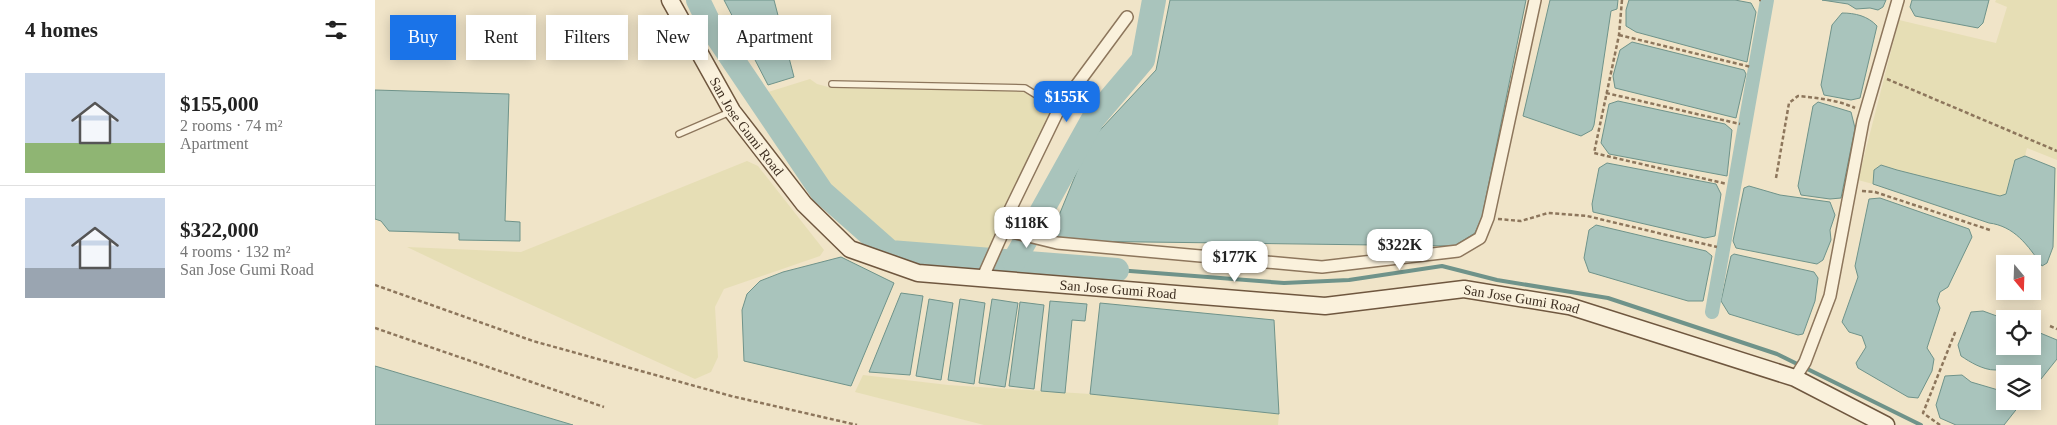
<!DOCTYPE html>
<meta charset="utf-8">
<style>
body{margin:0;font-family:"Times New Roman",serif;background:#f2f2f2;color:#222;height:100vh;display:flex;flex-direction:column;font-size:19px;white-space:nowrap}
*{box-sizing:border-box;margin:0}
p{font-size:16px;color:#767676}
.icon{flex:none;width:28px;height:28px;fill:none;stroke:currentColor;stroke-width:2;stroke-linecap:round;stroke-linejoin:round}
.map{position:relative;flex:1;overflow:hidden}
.panel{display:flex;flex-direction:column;background:#fff;width:375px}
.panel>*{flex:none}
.banner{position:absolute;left:15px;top:15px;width:475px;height:45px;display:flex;gap:10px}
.needle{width:32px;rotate:161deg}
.buttons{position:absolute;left:1621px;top:255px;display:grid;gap:10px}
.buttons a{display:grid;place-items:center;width:45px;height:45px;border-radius:0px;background:#fff;box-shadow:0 2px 12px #0003;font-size:25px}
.price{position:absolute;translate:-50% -42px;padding:0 11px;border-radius:10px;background:#fff;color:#222;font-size:16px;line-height:32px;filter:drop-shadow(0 1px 2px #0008)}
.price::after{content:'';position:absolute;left:50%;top:30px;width:15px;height:11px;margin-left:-8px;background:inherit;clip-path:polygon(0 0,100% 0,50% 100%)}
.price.active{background:#1a73e8;color:#fff}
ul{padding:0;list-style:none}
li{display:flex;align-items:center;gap:15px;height:125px;padding:0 25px}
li+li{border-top:1px solid #e0e0e0}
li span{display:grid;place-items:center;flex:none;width:140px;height:100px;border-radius:0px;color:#555}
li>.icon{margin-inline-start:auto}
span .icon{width:60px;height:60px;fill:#fffc;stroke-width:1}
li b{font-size:21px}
h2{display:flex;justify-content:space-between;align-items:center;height:60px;padding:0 25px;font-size:21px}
.tag{padding:0 18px;border-radius:0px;background:#fff;box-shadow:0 2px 12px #0003;font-size:18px;line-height:45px}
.tag.active{background:#1a73e8;color:#fff}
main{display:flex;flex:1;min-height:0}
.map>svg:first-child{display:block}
.farmland{fill:#e6deb5}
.water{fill:#a9c4bc;stroke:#6f938a}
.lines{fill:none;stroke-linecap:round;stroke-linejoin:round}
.stream{stroke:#6f938a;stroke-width:4}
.canal{stroke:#a9c4bc;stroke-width:14}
.river{stroke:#a9c4bc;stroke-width:24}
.lane-casing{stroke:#8d765c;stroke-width:8}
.street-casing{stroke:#8d765c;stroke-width:14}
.secondary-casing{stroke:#6f573f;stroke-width:19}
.path{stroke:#8d765c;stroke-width:2.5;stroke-dasharray:4 2.5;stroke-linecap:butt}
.lane{stroke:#faf1dc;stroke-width:5.5}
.street{stroke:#faf1dc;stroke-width:11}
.secondary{stroke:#faf1dc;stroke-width:16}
.labels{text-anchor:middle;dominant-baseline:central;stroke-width:5;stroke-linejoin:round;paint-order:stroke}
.street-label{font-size:14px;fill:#3d2e20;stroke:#f7eed8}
</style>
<main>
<section class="panel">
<h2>4 homes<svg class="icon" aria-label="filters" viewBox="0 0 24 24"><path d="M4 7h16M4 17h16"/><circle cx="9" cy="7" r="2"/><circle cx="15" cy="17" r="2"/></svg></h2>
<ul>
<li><span style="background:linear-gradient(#c9d6e8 70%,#8fb573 0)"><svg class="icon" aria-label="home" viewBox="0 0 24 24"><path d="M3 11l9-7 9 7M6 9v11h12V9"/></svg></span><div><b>$155,000</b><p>2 rooms · 74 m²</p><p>Apartment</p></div></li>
<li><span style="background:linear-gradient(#c9d6e8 70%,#9aa5b1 0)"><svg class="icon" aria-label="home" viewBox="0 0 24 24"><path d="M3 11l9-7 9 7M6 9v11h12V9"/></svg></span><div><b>$322,000</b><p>4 rooms · 132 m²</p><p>San Jose Gumi Road</p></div></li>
</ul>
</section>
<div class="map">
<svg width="1682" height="425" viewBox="0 0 1682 425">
<rect width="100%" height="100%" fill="#f0e4c8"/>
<g class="farmland">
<path d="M1621,0H1682V160L1652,148L1650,156L1639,162L1631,194L1625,196L1522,170L1506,165L1499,170L1498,184L1483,180L1524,20L1621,43L1632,7L1620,2Z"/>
<path d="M435,79L442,84L457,88L647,91L678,110L612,253L518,245L449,182L390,93Z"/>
<path d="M372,161L383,166L449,250L445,256L349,289L340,307L343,357L336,372L320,379L97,278L32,247L146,252Z"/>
<path d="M488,375L573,385L715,394L904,414L903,425H609L480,392Z"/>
</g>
<g class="water">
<path d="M349,0H399L419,77L393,85Z"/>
<path d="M795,0H1151L1107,217L1100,233L1079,246L693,241L676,235L714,142L781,70Z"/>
<path d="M1175,0H1243L1242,9L1236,11L1219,125L1217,130L1206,136L1148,116Z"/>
<path d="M1254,0H1360L1376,3L1381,12L1372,62L1261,32L1251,26V10Z"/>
<path d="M1447,0H1511L1508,7L1503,10L1495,8L1481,9L1473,4Z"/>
<path d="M1537,0H1614L1608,23L1603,28L1540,16L1535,7Z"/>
<path d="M1467,13C1480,13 1493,16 1502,26L1485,98L1476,100L1449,95L1446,85L1457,25Z"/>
<path d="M1257,42L1369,70L1371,74L1361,118L1240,88L1238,76L1245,50Z"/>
<path d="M0,90L134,94L130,221L145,222V241L84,240V233L14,231L6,221L0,219Z"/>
<path d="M1243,101L1350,124L1357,130L1352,176L1234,154L1226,143L1234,104Z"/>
<path d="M1443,102L1476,112L1480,128L1466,198L1455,199L1426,195L1423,186L1438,106Z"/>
<path d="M1650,156L1680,168L1678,247L1672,263L1667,266C1653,245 1639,226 1614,223L1498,184L1499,170L1506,165L1522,170L1625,196L1631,194L1640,160Z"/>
<path d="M1232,163L1341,184L1346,194L1340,236L1330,238L1218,212L1217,204L1224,168Z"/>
<path d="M1374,186L1405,195L1455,202L1460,215L1455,230L1456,240L1448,260L1442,264L1361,248L1358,241L1369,188Z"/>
<path d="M1505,198L1594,229L1597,237L1573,287L1565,292L1562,301L1565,308L1552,348L1559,359L1557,371L1543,398L1533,397L1483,368L1481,363L1491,347L1487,336L1474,332L1467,322L1483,277L1480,266L1494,199Z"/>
<path d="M1221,225L1331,251L1337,256L1328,301H1313L1214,272L1209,258L1214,230Z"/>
<path d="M1359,254L1439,272L1443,278L1440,301L1428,334L1423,335L1354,314L1346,301L1356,256Z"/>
<path d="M466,257L519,283L476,386L369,361L367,310L372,294L385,281L408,272Z"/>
<path d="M526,293L548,296L535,375L494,372Z"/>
<path d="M554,299L578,303L566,380L541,376Z"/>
<path d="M585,299L610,303L599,384L573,380Z"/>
<path d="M617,299L643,303L630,387L604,383Z"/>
<path d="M675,301L712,304L710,321L697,320L690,393L666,391Z"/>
<path d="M645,302L669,305L659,389L634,386Z"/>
<path d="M725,303L899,320L904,414L715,394Z"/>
<path d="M1608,311L1630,319V346H1658V330L1682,340V359L1658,389V374H1644V371C1632,365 1631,370 1620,370C1608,370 1595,362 1586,356L1583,345L1596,312Z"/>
<path d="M0,366L198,425H0Z"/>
<path d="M1587,375L1596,382L1630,392V401H1648L1629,425H1581L1565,418L1561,405L1570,376Z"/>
</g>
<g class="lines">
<path class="stream" d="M742,270L909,283L974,280L1067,266L1122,280L1233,298L1402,354L1546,425"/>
<path class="canal" d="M1337,312L1392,0"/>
<g class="river">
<path d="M323,0L337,29L447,192L515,252L742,270"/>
<path d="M639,261L718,119L768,60L779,0"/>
</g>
<g class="lane-casing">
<g id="lane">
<path d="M457,84L650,88L684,109"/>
<path d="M304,134L355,112"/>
</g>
</g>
<g class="street-casing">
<g id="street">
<path d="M629,230L682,243L947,267L1083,251L1105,238L1113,218L1160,0"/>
<path d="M607,279L629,230L634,212L684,109L752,17"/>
<path d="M1420,378L1430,362L1455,296L1488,121L1523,0"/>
</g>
</g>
<g class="secondary-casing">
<g id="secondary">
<path id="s1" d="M295,0L357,111L429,204L475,249L543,273L950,306L1089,289L1194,306L1420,378L1511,425"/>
</g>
</g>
<g class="path">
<path d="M1247,0L1244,35L1219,153L1352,184"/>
<path d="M1384,0H1386"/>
<path d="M1244,35L1376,67"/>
<path d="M1512,79L1682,151"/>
<path d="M1231,93L1365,124"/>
<path d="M1401,178L1414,103L1423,96C1443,98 1463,100 1480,108"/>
<path d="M1487,191L1500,192L1615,230"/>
<path d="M1123,219L1146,221L1173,213L1212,216L1342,247"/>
<path d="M0,285L158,341L356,396L482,425"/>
<path d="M1675,326L1682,329"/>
<path d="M0,328L229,407"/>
<path d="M1565,425L1548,413L1581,330"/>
</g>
<use href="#lane" class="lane"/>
<use href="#street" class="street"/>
<use href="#secondary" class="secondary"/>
</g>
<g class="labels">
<g class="street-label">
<text stroke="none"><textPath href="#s1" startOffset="148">San Jose Gumi Road</textPath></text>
<text stroke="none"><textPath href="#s1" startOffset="582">San Jose Gumi Road</textPath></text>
<text stroke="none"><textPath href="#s1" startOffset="988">San Jose Gumi Road</textPath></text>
</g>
</g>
</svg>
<div class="buttons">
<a><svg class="needle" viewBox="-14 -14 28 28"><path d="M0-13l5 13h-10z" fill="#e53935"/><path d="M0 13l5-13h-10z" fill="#767676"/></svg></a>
<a><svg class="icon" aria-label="locate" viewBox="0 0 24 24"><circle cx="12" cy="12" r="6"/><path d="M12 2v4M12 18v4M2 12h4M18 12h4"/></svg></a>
<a><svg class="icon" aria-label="layers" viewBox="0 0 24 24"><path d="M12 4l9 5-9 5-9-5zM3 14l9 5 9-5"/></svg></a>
</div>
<b class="price active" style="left:692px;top:123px">$155K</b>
<b class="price" style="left:652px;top:249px">$118K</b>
<b class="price" style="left:1025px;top:271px">$322K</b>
<b class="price" style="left:860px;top:283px">$177K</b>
<div class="banner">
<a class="tag active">Buy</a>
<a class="tag">Rent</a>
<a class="tag">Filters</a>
<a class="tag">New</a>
<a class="tag">Apartment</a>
</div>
</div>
</main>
